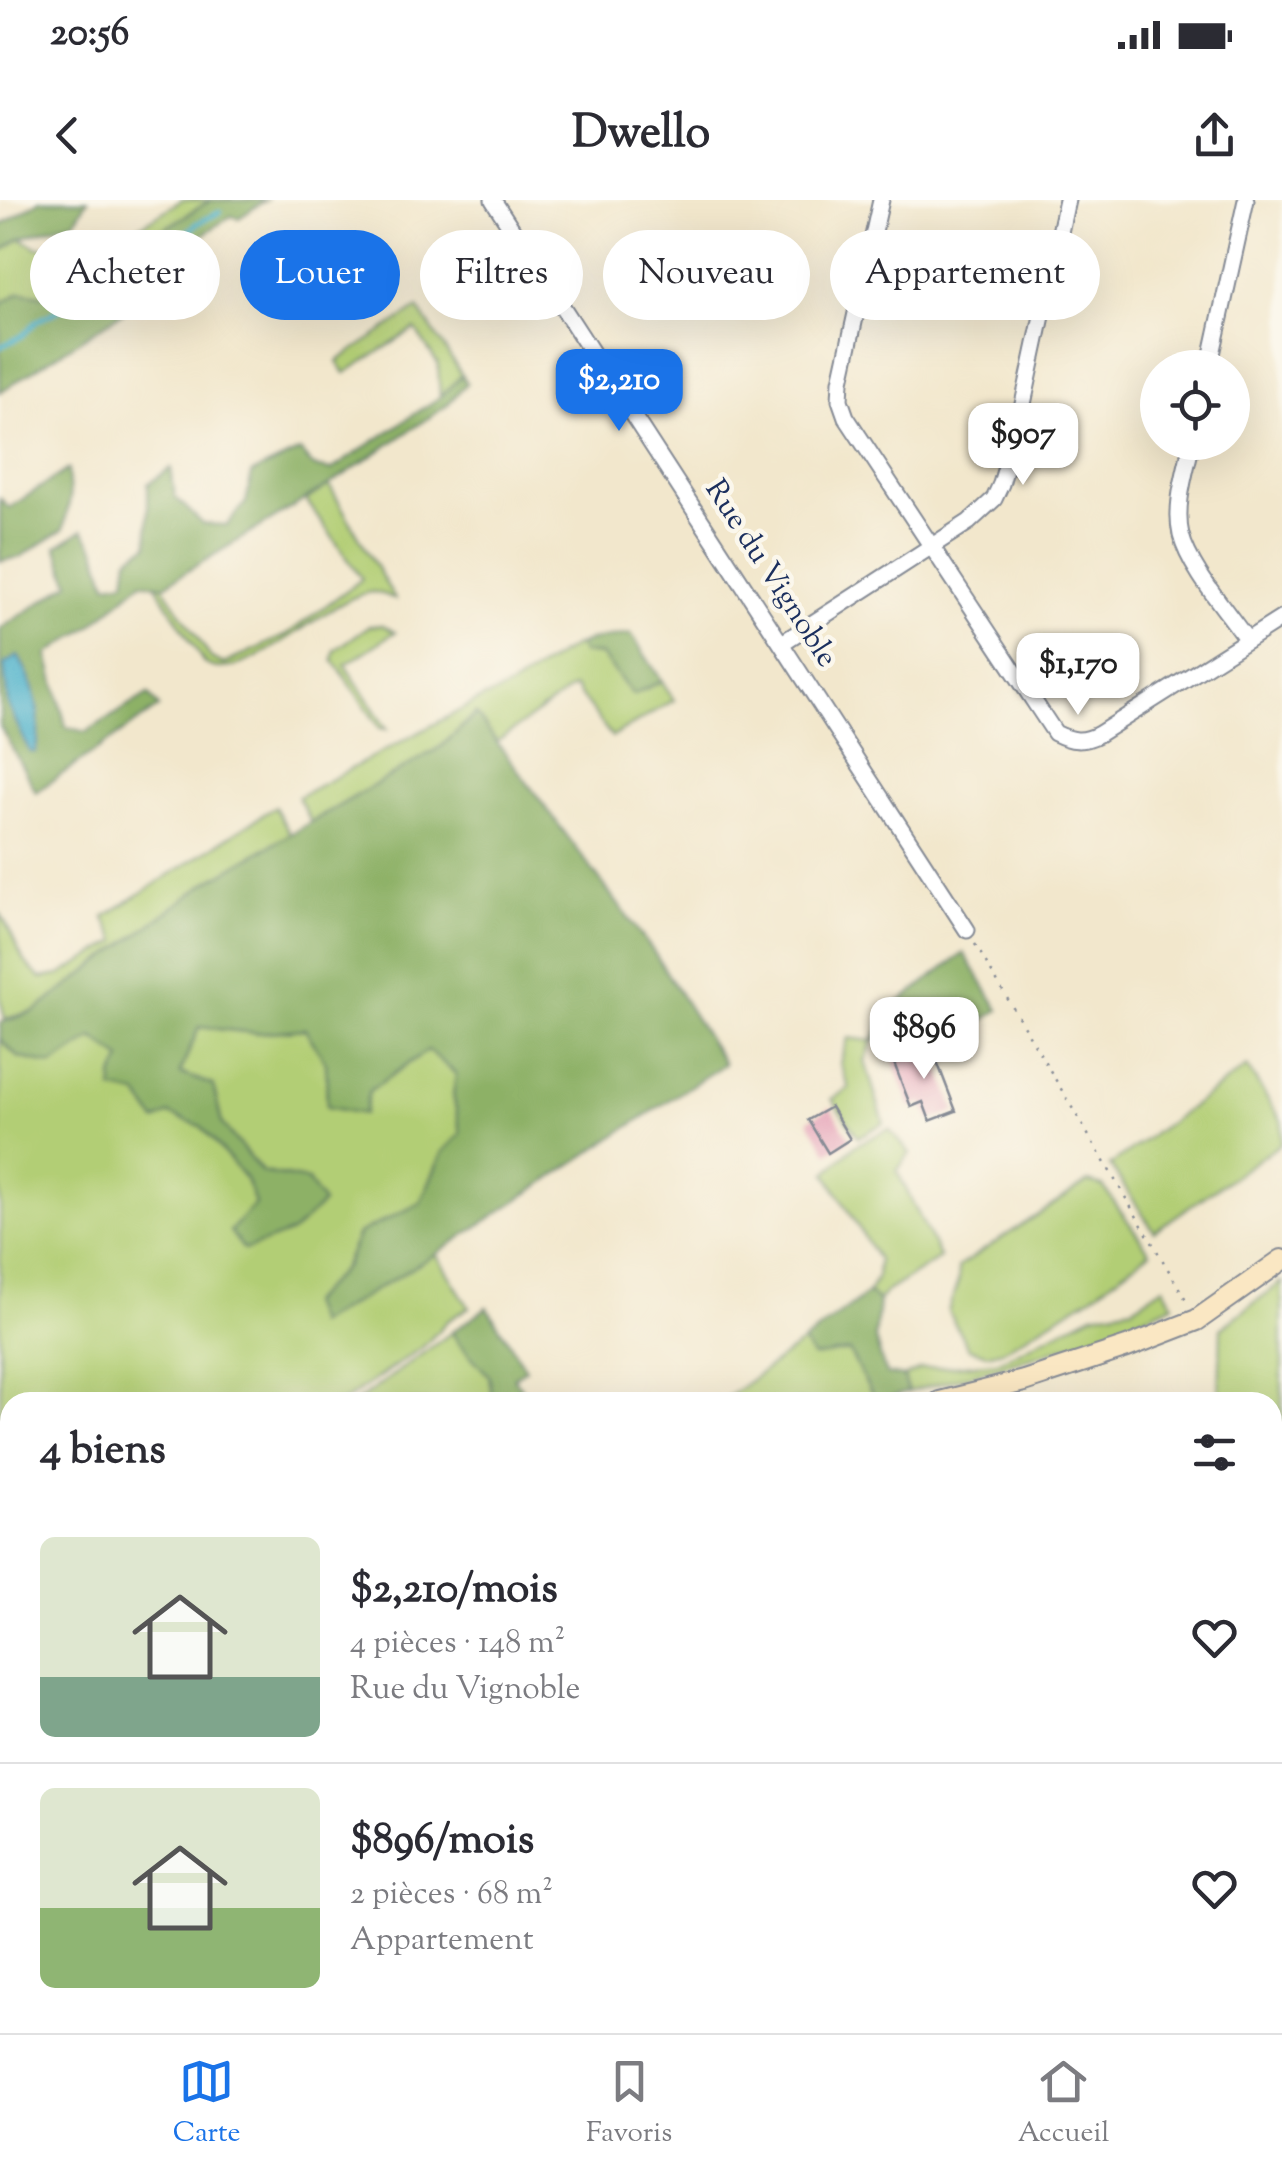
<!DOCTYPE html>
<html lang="fr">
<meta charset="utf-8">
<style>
body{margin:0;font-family:"Sorts Mill Goudy",serif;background:#f2f2f3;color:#2b2b33;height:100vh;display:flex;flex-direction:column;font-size:38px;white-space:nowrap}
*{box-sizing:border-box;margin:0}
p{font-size:32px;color:#7c7c81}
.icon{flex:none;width:55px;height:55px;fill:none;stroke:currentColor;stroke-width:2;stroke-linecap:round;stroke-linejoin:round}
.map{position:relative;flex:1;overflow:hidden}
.drawer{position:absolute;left:0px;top:1192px;width:1282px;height:642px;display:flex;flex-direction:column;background:#fff;border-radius:30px 30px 0 0;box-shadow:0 10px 40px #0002}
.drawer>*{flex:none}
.guide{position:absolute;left:30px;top:30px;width:1222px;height:90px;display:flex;gap:20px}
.fabs{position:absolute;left:1140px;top:150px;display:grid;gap:20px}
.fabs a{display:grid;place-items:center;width:110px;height:110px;border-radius:50%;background:#fff;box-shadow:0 10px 40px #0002;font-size:50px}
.price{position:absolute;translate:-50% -85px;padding:0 22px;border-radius:20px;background:#fff;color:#222;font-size:32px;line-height:65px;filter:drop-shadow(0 2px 5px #0008)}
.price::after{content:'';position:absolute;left:50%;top:60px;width:30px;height:22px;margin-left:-15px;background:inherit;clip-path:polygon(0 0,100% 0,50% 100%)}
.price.current{background:#1a73e8;color:#fff}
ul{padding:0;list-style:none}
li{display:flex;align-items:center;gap:30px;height:250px;padding:0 40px}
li+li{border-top:2px solid #e1e1e2}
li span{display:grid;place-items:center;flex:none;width:280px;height:200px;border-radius:15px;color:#555}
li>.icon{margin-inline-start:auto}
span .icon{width:120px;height:120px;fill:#fffc;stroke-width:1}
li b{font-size:42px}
h2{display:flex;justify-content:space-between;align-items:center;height:120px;padding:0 40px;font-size:42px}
.tag{padding:0 35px;border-radius:45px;background:#fff;box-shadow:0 10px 40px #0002;font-size:35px;line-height:90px}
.tag.current{background:#1a73e8;color:#fff}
.status{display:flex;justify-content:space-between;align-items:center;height:70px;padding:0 50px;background:#fff;direction:ltr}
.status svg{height:28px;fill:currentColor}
header{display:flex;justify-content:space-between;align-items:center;height:130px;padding:0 40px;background:#fff;font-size:45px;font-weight:700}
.dock{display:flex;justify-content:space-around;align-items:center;height:140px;border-top:2px solid #e1e1e2;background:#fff;font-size:28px;color:#7c7c81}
.dock a{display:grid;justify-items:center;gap:5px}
.dock .current{color:#1a73e8}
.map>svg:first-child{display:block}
.green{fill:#b2ce74;stroke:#667e69;stroke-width:2.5}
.forest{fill:#8db166;stroke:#547062;stroke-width:2.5}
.water{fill:#4bb1ca;stroke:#337094;stroke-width:2.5}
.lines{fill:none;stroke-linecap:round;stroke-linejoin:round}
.stream{stroke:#4bb1ca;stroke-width:5}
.building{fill:#e18fac}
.street-casing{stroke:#868b95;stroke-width:19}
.secondary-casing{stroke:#868b95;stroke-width:24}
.path{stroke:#868b95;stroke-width:2.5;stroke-dasharray:2.5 8;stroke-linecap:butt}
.street{stroke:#fff;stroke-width:15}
.secondary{stroke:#fae7c3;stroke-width:20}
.labels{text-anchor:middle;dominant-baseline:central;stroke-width:9;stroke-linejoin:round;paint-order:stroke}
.street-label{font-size:30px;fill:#1b2f5e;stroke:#fbf7ec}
</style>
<div class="status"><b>20:56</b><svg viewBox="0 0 49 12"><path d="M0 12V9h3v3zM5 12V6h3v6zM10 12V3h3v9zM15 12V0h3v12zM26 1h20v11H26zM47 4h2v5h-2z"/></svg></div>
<header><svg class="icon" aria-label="back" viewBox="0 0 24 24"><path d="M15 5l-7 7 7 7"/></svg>Dwello<svg class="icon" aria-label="share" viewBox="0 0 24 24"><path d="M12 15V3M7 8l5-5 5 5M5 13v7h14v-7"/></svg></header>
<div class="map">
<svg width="1282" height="1833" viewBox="0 0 1282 1833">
<rect width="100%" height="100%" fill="#fbf7ec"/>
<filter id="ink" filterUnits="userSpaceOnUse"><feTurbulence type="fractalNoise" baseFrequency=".01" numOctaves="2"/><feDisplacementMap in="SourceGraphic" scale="20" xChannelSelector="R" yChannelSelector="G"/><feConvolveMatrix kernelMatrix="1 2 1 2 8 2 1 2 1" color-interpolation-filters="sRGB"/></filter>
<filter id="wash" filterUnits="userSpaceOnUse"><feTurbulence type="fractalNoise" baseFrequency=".0048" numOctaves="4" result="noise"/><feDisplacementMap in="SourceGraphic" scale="40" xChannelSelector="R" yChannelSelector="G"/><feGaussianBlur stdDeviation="2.25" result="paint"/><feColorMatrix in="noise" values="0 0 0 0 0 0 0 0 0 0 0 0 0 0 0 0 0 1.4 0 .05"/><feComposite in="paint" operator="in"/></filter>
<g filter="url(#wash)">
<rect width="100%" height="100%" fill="#f2e7cc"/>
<g class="green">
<path d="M182,0H211L54,97L21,92L0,104V52L20,38L38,48L50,46L60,54L81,41L94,55Z"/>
<path d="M418,108L462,175L440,197L438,164L415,129L345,173L337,161Z"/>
<path d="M329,285L395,399C389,397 380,392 373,392C330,394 244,491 204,463L155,384L163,386L211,458L224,464L286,435L362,379L306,300Z"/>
<path d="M382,425L395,432L345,465L387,529L380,528L333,460L335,450L369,426Z"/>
<path d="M578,445L583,453L601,455L633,494L662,481L674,500L612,537L574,487L495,543L475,514L442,546L311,622L298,597L485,497C518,489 546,459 578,445Z"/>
<path d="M275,607L290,634L206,683L35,811L5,819L0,799V713C17,739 15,757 41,778L60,775L117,741L104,717Z"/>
<path d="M199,827L256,833L305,829L326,863L327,907L364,913L369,891L428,849L457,875L453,895L461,933L443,952L420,1003L358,1034L318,1124L436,1054L469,1107L447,1121L425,1145L343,1202H10V1376L0,1383V839L18,857L93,837L122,859L113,877L169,914L201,926L246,979L255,1004L307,980L263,972L222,924L213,885L180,873Z"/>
<path d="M848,838L873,841L865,861L884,923L858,937L832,899L849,888L840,863Z"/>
<path d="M1247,867L1282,921V943L1154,1031L1110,965Z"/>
<path d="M889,929L910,953L897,971L940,1058L886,1092L879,1101L868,1093L877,1077L878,1060L826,973L854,946Z"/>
<path d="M1088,982L1103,986L1150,1052L1093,1095L1003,1150L987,1154L968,1148L948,1111L959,1079L958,1067Z"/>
<path d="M1282,1082V1443L1273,1496L1272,1202H1219L1221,1128Z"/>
<path d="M1164,1087L1173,1104C1089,1144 998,1168 908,1192L904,1177L920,1169L997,1162L1093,1114L1133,1107Z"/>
<path d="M452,1132L458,1142L490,1176L493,1202H356Z"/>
<path d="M803,1142L813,1156L849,1151L876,1202H721Z"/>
<path d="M1138,1825H1216L1215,1833H1137Z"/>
</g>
<g class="forest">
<path d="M41,0H88L75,21L21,38L0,52V26Z"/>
<path d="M211,0H266L239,18L231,16L189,44L179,76L0,192V104L21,92L54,97Z"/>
<path d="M462,175L467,183L446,206L329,285L163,386L142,382L91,426L48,454L66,527L86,532L148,494L159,507L36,592L0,526V429L70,383L56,347L83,330L96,350L107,384L125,381L128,358L148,345V284L171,268L175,297L203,324L227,325L246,302L252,273L300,251L314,267L331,270L440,197Z"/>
<path d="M68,269L70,299L63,330L20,357L0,361V298L9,308Z"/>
<path d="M631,434L662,481L633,495L601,455L583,453L578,445L590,440Z"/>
<path d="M476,514L653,751L724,864L436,1054L317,1124L309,1103L345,1067L358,1034L420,1003L443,952L461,933L453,895L456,874L428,850L369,891L364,914L327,907L326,863L305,829L256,833L199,827L180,873L213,885L222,924L262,972L307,980L323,1003L293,1032L244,1050L230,1031L255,1004L246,979L201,926L169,914L156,921L137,894L113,890V877L122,859L93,838L52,865L18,857L0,839V823L35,811L206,683L442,546Z"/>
<path d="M964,753L999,810L938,850L924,822L873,841L886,812Z"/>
<path d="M868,1093L879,1101L875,1139L886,1174L904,1177L908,1192L876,1202L849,1151L813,1157L803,1142Z"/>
<path d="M487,1107L526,1169L514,1177L530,1202H493L489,1176L458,1142L452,1132Z"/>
<path d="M1282,1443V1668L1273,1674L1272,1496Z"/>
<path d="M0,1451L10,1469V1656L1,1657Z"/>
<path d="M370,1825H1138L1136,1833H383Z"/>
</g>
<path class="water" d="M18,456C35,484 44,521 35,552H30L8,504L4,465Z"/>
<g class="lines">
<path class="stream" d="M0,147L22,136L37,121L151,63L198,23L220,12"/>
</g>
<g id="blocks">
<g class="building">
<path d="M930,843L956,911L930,921L923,902L911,907L892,858Z"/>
<path d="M831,907L850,939L828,953L808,920Z"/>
</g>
</g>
</g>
<g filter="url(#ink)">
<use href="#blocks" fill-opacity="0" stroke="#868b95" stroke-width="2.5"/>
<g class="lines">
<g class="street-casing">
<g id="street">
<path d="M493,0L967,730"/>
<path d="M881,0L841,181L840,200L846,217L1055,533C1071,541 1083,543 1099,534L1282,418"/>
<path d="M1209,168L1246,0"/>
<path d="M1192,242C1186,271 1174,305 1181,335C1189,368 1227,411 1247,440"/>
<path d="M782,443L969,322L994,299L1001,284L1020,218L1067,0"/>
<path d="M321,1825L335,1833"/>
</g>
</g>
<g class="secondary-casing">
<g id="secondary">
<path d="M940,1202L1024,1181L1127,1147L1197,1120L1282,1060"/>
<path d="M0,1682L10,1679"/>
</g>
</g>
<g class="path">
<path d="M975,744L1188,1103"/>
<path d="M0,1752L10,1753"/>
<path d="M257,1825L270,1833"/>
</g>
<use href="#street" class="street"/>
<use href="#secondary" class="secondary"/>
</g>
</g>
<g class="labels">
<g class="street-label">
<text transform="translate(770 374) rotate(57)">Rue du Vignoble</text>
</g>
</g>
</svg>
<div class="fabs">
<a><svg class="icon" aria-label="locate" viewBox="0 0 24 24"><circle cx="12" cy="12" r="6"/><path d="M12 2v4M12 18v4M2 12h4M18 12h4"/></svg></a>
</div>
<b class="price current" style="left:619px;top:234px">$2,210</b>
<b class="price" style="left:1023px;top:288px">$907</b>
<b class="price" style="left:1078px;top:518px">$1,170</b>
<b class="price" style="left:924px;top:882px">$896</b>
<div class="guide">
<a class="tag">Acheter</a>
<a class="tag current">Louer</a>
<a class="tag">Filtres</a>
<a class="tag">Nouveau</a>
<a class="tag">Appartement</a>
</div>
<section class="drawer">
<h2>4 biens<svg class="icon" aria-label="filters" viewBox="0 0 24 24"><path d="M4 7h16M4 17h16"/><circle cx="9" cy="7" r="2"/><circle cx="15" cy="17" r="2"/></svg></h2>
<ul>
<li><span style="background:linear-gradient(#dfe7d0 70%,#7fa58c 0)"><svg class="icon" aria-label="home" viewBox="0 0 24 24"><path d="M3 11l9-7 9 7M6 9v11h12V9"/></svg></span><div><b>$2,210/mois</b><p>4 pièces · 148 m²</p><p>Rue du Vignoble</p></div><svg class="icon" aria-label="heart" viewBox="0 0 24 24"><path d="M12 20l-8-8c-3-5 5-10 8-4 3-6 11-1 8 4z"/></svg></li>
<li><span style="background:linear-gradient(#dfe7d0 60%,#8fb573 0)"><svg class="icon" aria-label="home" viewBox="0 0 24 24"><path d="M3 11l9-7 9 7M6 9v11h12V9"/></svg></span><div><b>$896/mois</b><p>2 pièces · 68 m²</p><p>Appartement</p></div><svg class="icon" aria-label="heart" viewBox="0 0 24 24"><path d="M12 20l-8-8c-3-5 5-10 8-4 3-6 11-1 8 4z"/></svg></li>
</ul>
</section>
</div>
<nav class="dock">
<a class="current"><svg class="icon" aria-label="map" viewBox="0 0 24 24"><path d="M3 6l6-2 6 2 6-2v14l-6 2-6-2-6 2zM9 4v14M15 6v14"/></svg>Carte</a>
<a><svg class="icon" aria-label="saved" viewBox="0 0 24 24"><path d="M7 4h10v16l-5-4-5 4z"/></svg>Favoris</a>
<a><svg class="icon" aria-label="home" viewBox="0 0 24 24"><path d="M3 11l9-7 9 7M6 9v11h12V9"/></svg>Accueil</a>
</nav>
